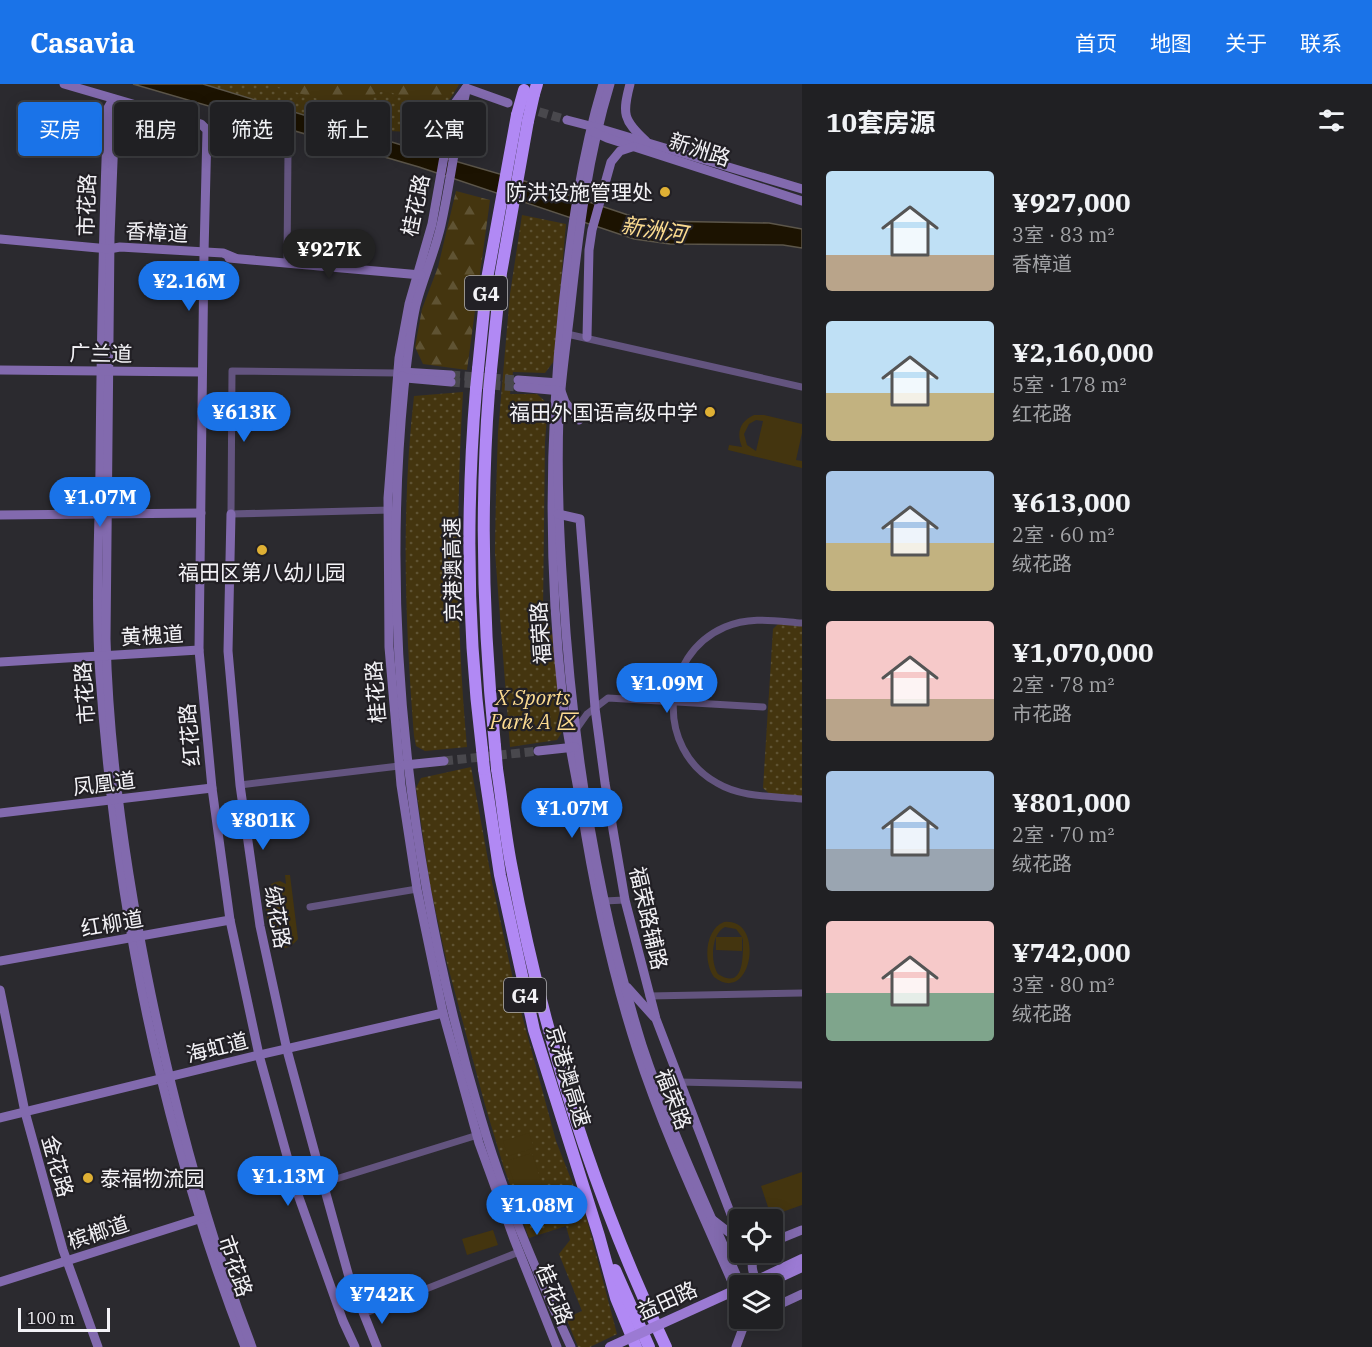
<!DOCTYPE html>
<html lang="zh">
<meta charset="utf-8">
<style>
body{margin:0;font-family:"IBM Plex Serif","Noto Sans SC",serif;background:#28282b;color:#f1f3f6;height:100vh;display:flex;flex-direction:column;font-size:22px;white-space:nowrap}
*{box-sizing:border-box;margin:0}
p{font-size:20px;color:#a2a3a6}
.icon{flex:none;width:33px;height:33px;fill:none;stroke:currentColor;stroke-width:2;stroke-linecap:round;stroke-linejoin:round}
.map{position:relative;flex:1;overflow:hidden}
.sheet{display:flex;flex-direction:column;background:#202023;width:570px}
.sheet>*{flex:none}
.guide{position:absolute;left:18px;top:18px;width:570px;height:54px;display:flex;gap:12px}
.tools{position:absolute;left:729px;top:1125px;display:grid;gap:12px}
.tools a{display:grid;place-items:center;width:54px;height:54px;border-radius:6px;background:#202023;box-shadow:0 3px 15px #0003,0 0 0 2px #3d3e41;font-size:30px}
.scale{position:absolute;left:18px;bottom:15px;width:92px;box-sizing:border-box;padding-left:6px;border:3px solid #f3f2f6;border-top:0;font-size:16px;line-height:21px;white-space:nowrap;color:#f3f2f6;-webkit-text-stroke:4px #222025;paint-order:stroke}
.price{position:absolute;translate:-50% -51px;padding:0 14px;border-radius:21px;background:#1a73e8;color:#fff;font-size:20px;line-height:39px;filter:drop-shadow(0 2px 3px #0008)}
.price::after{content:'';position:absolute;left:50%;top:36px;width:18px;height:14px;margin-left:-9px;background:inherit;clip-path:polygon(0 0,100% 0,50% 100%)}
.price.active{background:#222;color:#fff}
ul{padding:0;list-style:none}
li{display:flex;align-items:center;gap:18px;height:150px;padding:0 24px}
li span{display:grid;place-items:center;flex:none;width:168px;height:120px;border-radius:6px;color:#555}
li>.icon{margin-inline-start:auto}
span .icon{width:72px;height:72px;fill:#fffc;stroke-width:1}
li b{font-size:26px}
h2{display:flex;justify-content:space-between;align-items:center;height:72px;padding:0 24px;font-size:26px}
.tag{padding:0 21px;border-radius:6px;background:#202023;box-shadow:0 3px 15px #0003,0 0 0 2px #3d3e41;font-size:21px;line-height:54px}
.tag.active{background:#1a73e8;color:#fff}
header{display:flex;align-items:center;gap:36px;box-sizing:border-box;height:84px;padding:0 30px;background:#1a73e8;color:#fff}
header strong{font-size:28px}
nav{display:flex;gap:33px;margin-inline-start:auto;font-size:21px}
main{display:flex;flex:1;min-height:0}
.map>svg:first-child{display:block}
.green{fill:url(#green-dots)}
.forest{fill:url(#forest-firs)}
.pitch{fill:#44350f;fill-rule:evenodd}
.water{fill:#1c1301;stroke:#5c564a;stroke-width:1.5}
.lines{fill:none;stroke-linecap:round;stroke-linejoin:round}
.secondary-tunnel{stroke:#49484d;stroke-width:9;stroke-dasharray:9 4.5;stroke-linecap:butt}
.street{stroke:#63547f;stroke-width:7}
.secondary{stroke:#826aae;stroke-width:9}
.primary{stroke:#9b7ad3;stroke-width:10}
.highway{stroke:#b189f4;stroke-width:12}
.primary-bridge{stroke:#9b7ad3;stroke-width:10}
.highway-bridge{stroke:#b189f4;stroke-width:12}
.poi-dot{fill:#dfb034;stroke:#222025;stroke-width:2}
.labels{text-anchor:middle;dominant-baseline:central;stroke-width:4.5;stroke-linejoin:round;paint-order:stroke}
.shield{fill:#222025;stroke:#b4b3b7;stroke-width:1.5}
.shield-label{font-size:20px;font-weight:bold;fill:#f3f2f6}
.street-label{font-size:21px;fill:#f3f2f6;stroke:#222025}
.poi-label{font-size:21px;fill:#f3f2f6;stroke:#222025;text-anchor:end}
.park-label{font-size:21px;font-style:italic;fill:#fcdb90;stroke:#222025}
.water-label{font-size:22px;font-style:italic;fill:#fada8f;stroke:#222025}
</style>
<header>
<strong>Casavia</strong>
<nav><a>首页</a><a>地图</a><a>关于</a><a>联系</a></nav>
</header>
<main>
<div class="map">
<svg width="802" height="1263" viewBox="0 0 802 1263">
<defs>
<pattern id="green-dots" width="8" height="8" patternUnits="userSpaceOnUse" patternTransform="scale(1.5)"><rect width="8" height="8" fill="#44350f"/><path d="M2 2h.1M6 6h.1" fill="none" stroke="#5f5333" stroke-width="1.8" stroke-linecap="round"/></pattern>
<pattern id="forest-firs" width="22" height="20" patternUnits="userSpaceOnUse" patternTransform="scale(1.5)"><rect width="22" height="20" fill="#44350f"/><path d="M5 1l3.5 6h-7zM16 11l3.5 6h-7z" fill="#5f5333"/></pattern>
</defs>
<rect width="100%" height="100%" fill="#2b2a2f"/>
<g class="green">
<path d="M203,0H459C447,23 436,33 411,39L410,48L348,45Z"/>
<path d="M522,131L566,140L554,277L545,289L513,288L510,310H537L548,320L545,358L543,525L553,551L562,648L557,656L510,663L495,468L496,409L498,348L510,210Z"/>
<path d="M463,308C456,427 456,544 467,663L425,667L416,662L414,652C405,539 401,425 414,312Z"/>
<path d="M779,539L802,541V714L771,711L763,704L773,545Z"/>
<path d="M471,683L492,798L516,909L556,1057L587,1136L617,1250L590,1263H578L566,1234L582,1227L559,1170L570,1156L566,1142L529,1154L503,1081L485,1021L446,875L430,801L416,704L421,694Z"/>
</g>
<g class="forest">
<path d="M268,0H454L437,25L410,17L386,6L373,11L362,28Z"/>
<path d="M456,107L490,116L467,286L423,280L415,263L422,225L438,183Z"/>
</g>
<g class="pitch">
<path d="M754,331H764L802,340V349L796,376L802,377V384L728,366L729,361L742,363C736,349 740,337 754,331ZM756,336L763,337L756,367L747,361L744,350L749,340Z"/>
<path d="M285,791H290L298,855C270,890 261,813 268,804C271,799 275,798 280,797L286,800Z"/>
<path d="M724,838C766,833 752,923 714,893C703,878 705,845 724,838ZM725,843L736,845L742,853H716V866L742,867V853L743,857C743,872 744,907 718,890C710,877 711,850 725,843Z"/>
<path d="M529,1049L534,1064L508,1072L503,1057Z"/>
<path d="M532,1069L547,1116L522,1124L507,1077Z"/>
<path d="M802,1088V1121L771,1132L761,1102Z"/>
<path d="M493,1146L498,1161L467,1171L462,1155Z"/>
</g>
<path class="water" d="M133,0H203L434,71L538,101L637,134L657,137L769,139L802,145V164L783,161L670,160L634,155L419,83Z"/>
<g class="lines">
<g class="secondary-tunnel">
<path d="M526,24L567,36"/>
<path d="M451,291L518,296"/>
<path d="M451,298L518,303"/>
<path d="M444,677L538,667"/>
</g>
<g class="street">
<path d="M217,37L277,53L282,56L288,67L287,179"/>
<path d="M567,250L802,303"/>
<path d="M391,426L231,430L232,287L397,289"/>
<path d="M802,539C776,537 750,532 725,543C660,571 655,665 717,699C742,714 774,712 802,715"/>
<path d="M575,647L587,630L608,614L763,623"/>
<path d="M240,701L399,682"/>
<path d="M604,817L625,816"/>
<path d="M310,823L417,805"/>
<path d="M649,912L802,909"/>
<path d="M658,1005L679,998L802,1001"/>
<path d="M323,1099L481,1050"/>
<path d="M363,1230L519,1168"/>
</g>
<g class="secondary">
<path d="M64,0L201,40L207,46L204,169L199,566L212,704L230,836L259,971L297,1108L343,1237L355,1263"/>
<path d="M603,0C581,73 571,147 563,222C549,353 548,485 563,617C567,652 575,687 581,722C594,805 611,886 637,966C665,1052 704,1133 740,1216"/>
<path d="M610,0C588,72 579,145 571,219C567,256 561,293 559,330C557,388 559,446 563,504C572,658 596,813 642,961C669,1043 707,1122 741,1202"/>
<path d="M630,0C622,30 623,36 646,57"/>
<path d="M466,4L453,22L432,140L409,220L399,274L388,414L389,563L401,701L417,805L443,929L479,1059L514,1155L557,1263"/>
<path d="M466,4L508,19"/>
<path d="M466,7C456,51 451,96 441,141C435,168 423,194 416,221C410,248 407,277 404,304C380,548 411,799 481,1034C504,1113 537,1189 571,1263"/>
<path d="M113,15L108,24C103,144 101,264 100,384C99,453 95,523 100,592C116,821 162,1049 245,1263"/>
<path d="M113,15L115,27L110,153L106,555C109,674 127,794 151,910C176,1030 208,1149 252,1263"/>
<path d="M567,36L598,44L802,105"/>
<path d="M594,48L607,54L802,117"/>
<path d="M0,155L109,165L120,163L223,169L235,174"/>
<path d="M229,174L421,191"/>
<path d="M587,253L589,166L592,146L611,78L620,67L632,63"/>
<path d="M0,286L202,288"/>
<path d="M402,288L451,291"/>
<path d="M402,292L406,294L451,298"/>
<path d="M518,296L559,299"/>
<path d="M518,303L561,307L565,318L579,336"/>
<path d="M231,430L228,567L240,701L260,842L287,966L323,1099L349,1193L377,1263"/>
<path d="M558,430L580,435L595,624L605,699L625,816L656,935L740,1154"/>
<path d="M0,431L201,429"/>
<path d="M0,578L199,566"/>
<path d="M538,667L575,663"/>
<path d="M405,681L444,677"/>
<path d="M0,729L212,704"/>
<path d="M0,877L230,836"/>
<path d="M627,903L654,933"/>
<path d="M0,906L25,1028L63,1166L98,1263"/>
<path d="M0,1034L259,971L443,929"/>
<path d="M713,1136L740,1157"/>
<path d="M772,1158L802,1146"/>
<path d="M756,1168C749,1181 753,1189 758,1202"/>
<path d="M726,1178L748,1168"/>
<path d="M0,1198L205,1133"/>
<path d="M772,1224L802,1210"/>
<path d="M736,1263L743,1244L751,1234"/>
</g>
<path class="primary" d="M761,1202L802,1183"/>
<g class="highway">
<path d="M534,10L537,0"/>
<path d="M478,285L487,195L517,31"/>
<path d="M491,286L501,189L528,37"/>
<path d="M476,305C466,424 467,546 482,665"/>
<path d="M489,307C480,425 483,544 495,662"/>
<path d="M484,685L500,791L534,946L599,1152L616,1214L636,1263"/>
<path d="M497,685C502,717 505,749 511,780C542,946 593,1110 666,1263"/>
<path d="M615,1186L649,1263"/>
</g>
<g class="primary-bridge">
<path d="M745,1202L802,1175"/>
<path d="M610,1263L740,1204"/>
</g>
<g class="highway-bridge">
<path d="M517,31L524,6"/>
<path d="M528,37L534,10"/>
<path d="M476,305L478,285"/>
<path d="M489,307L491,286"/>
<path d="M495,662L497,685"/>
<path d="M482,665L484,685"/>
</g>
</g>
<g class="poi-dot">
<circle cx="665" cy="108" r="6"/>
<circle cx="710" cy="328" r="6"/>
<circle cx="262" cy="466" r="6"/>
<circle cx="88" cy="1094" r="6"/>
</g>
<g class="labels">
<g class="shield">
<rect x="465" y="192" width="42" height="34" rx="4.5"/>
<rect x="504" y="894" width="42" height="34" rx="4.5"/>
</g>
<g class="shield-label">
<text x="486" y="209">G4</text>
<text x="525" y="911">G4</text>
</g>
<g class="street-label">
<text transform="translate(700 65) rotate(18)">新洲路</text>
<text transform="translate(86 121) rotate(-88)">市花路</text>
<text transform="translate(415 121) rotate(-78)">桂花路</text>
<text transform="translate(157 148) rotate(3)">香樟道</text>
<text transform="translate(101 269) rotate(1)">广兰道</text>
<text transform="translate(452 486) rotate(-91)">京港澳高速</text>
<text transform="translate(540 549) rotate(-94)">福荣路</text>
<text transform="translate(152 551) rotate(-3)">黄槐道</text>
<text transform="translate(375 608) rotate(-94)">桂花路</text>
<text transform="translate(84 609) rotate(-94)">市花路</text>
<text transform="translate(189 651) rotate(-95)">红花路</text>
<text transform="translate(104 699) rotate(-7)">凤凰道</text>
<text transform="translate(278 833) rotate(80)">绒花路</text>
<text transform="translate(649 834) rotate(77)">福荣路辅路</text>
<text transform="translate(112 839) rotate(-10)">红柳道</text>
<text transform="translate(217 963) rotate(-14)">海虹道</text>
<text transform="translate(569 992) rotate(73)">京港澳高速</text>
<text transform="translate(674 1015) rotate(69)">福荣路</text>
<text transform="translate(58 1082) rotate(74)">金花路</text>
<text transform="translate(98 1148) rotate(-18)">槟榔道</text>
<text transform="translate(236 1182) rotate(71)">市花路</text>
<text transform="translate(555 1210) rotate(68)">桂花路</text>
<text transform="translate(667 1216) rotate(-24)">益田路</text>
</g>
<g class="poi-label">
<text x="653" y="108">防洪设施管理处</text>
<text x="698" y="328">福田外国语高级中学</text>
<text x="262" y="488" text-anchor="middle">福田区第八幼儿园</text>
<text x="100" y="1094" text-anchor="start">泰福物流园</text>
</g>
<g class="park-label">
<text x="533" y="613">X Sports<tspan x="533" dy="24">Park A 区</tspan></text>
</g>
<g class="water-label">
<text transform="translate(654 145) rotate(9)">新洲河</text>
</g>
</g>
</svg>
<div class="tools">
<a><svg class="icon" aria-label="locate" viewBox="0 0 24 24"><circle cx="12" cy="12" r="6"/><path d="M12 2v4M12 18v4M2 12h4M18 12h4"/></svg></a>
<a><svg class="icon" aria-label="layers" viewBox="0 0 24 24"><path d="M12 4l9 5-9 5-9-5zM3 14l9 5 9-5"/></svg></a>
</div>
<div class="scale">100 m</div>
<b class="price active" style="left:329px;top:196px">¥927K</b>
<b class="price" style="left:189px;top:228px">¥2.16M</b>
<b class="price" style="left:244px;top:359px">¥613K</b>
<b class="price" style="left:100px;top:444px">¥1.07M</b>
<b class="price" style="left:667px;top:630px">¥1.09M</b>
<b class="price" style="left:572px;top:755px">¥1.07M</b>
<b class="price" style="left:263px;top:767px">¥801K</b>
<b class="price" style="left:288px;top:1123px">¥1.13M</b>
<b class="price" style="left:537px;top:1152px">¥1.08M</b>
<b class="price" style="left:382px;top:1241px">¥742K</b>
<div class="guide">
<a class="tag active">买房</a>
<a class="tag">租房</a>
<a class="tag">筛选</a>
<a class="tag">新上</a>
<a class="tag">公寓</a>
</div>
</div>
<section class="sheet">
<h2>10套房源<svg class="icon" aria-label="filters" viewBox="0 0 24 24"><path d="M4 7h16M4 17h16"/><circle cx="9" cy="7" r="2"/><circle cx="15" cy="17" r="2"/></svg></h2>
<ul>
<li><span style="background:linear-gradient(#bfe0f5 70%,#b9a48a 0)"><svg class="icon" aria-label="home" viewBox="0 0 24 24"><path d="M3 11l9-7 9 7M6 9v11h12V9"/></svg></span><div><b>¥927,000</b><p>3室 · 83 m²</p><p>香樟道</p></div></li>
<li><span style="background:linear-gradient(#bfe0f5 60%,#c2b280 0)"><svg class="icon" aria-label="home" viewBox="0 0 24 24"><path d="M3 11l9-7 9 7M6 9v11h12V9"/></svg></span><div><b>¥2,160,000</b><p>5室 · 178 m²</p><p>红花路</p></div></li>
<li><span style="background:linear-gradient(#a9c7e8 60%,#c2b280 0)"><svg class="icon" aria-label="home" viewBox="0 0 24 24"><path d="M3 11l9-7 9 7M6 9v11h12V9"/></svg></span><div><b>¥613,000</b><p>2室 · 60 m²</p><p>绒花路</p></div></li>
<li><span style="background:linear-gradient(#f6c9c9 65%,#b9a48a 0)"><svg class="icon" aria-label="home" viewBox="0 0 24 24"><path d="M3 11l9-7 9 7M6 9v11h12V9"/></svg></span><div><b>¥1,070,000</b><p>2室 · 78 m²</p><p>市花路</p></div></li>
<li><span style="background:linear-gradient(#a9c7e8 65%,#9aa5b1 0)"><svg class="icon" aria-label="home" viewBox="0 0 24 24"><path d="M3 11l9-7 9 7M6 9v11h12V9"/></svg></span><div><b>¥801,000</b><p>2室 · 70 m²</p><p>绒花路</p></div></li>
<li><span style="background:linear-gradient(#f6c9c9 60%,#7fa58c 0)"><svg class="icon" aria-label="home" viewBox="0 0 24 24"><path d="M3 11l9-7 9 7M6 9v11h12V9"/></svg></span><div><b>¥742,000</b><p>3室 · 80 m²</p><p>绒花路</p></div></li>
</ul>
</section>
</main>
